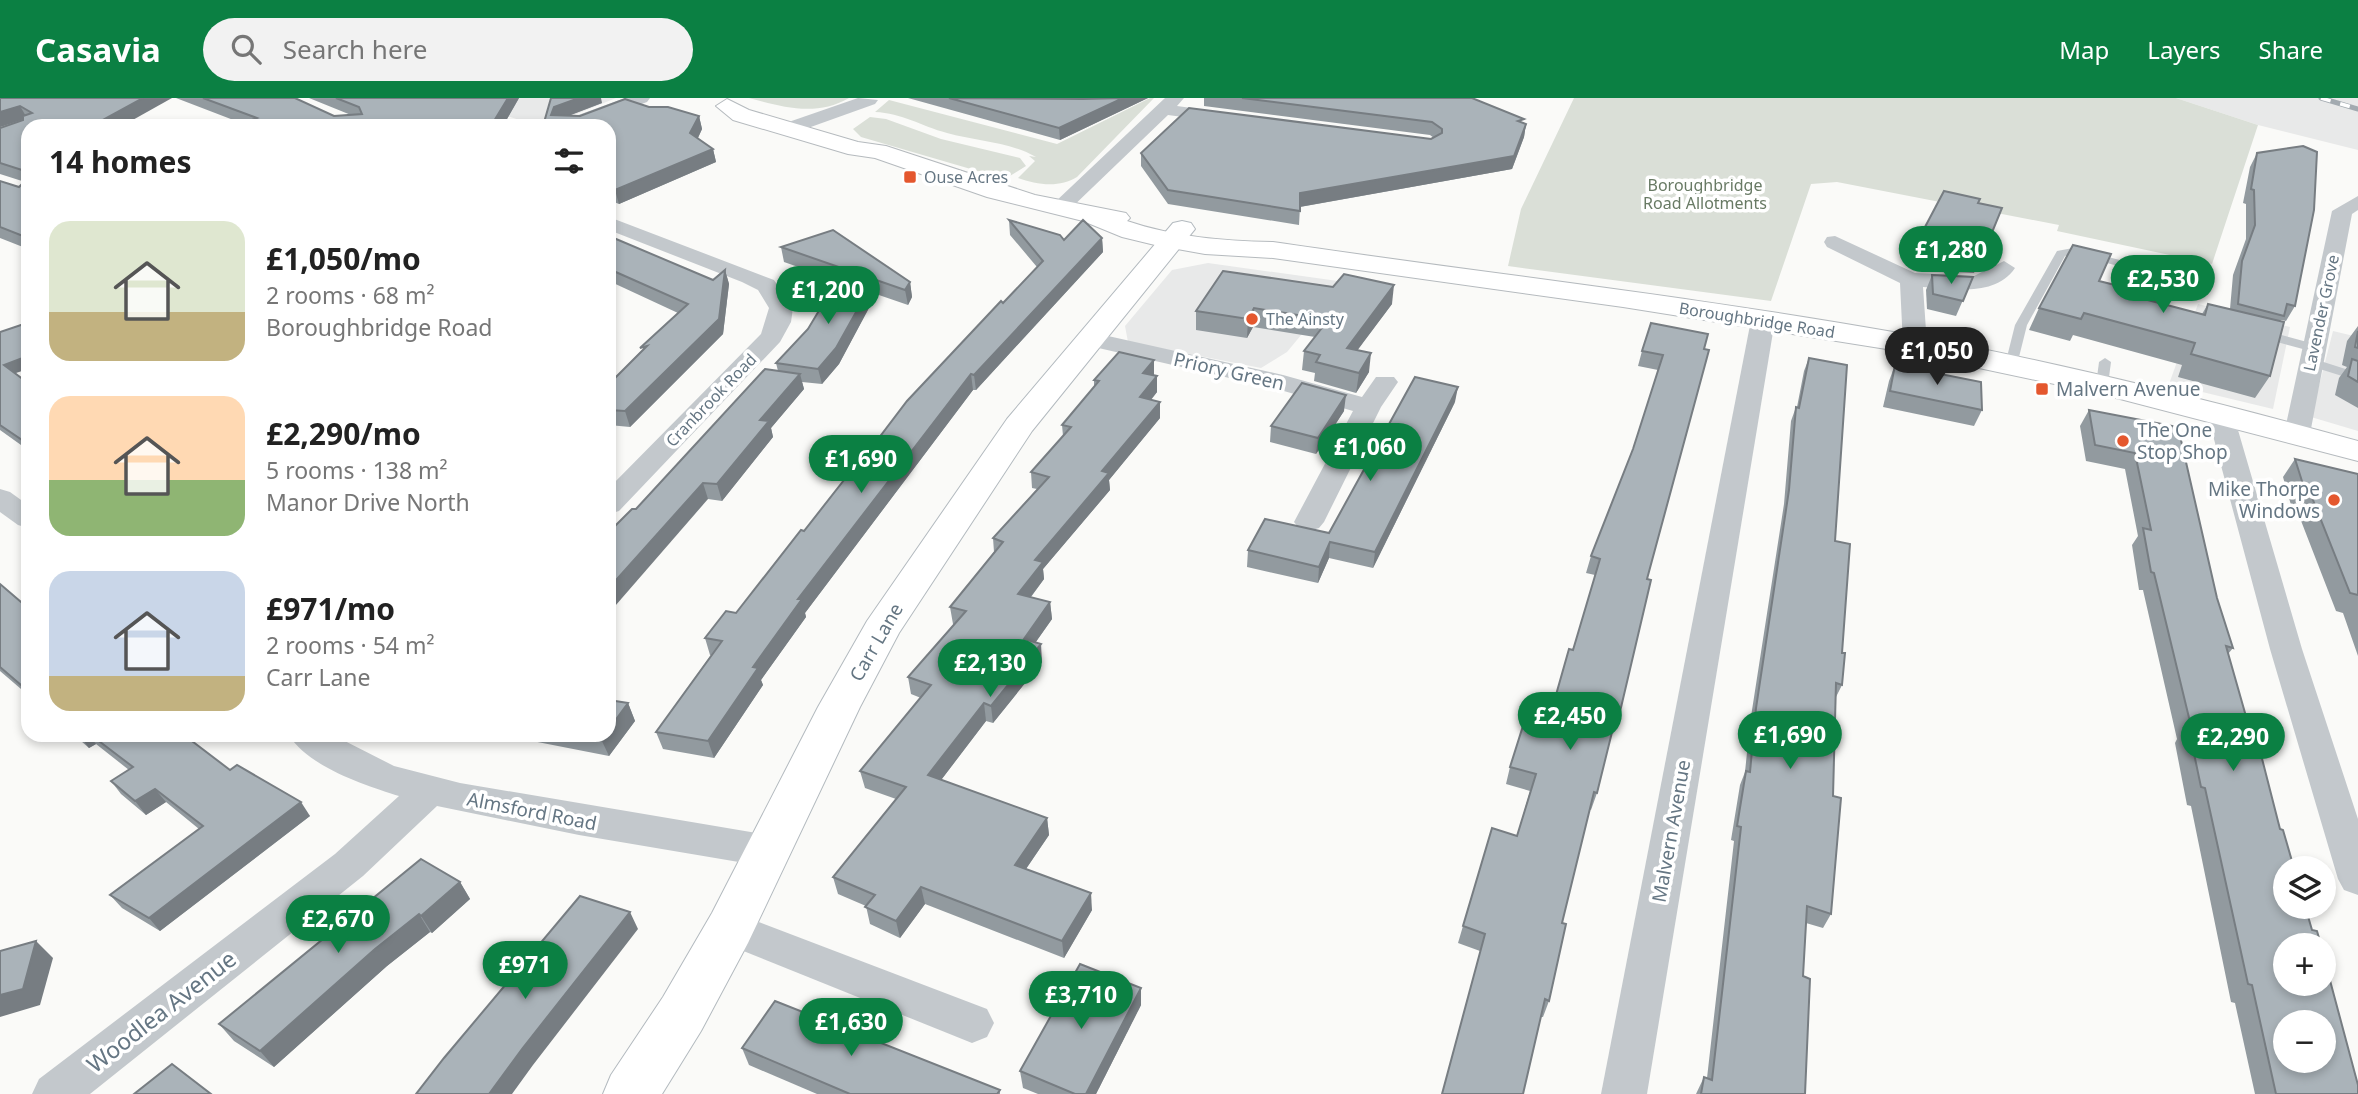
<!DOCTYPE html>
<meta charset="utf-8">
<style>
body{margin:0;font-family:"Noto Sans",sans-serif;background:#f2f2f2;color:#222;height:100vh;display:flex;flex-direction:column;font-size:26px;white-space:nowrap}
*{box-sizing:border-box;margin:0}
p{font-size:23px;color:#767676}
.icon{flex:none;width:38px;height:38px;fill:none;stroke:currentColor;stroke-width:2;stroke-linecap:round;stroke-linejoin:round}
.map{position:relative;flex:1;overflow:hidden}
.details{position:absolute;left:21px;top:21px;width:595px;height:623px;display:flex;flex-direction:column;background:#fff;border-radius:21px;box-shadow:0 4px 10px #0003}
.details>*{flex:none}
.tools{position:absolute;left:2273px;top:758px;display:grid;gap:14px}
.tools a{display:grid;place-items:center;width:63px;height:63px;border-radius:50%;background:#fff;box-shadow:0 4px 10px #0003;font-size:35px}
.price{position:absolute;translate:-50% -60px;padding:0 16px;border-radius:24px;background:#0b8043;color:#fff;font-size:23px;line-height:46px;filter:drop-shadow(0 2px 4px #0008)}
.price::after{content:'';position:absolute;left:50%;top:42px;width:21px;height:16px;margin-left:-10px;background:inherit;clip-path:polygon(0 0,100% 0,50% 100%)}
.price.active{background:#222;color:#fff}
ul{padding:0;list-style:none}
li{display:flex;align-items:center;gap:21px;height:175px;padding:0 28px}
li span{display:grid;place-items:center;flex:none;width:196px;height:140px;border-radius:21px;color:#555}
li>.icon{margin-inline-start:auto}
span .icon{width:84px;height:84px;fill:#fffc;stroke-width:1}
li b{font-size:30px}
h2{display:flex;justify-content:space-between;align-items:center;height:84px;padding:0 28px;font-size:30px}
header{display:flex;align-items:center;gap:42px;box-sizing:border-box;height:98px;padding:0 35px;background:#0b8043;color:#fff}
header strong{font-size:33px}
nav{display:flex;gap:38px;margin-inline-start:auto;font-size:24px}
.search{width:490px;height:63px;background:#f2f2f2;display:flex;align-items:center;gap:18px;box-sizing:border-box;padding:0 24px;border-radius:38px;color:#767676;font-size:26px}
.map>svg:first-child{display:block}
.built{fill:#e8e9e9}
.green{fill:#dadfd7}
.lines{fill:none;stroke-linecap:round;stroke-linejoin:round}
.secondary-casing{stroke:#b3babf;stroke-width:2}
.primary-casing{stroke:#b5babe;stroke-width:2}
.lane{fill:#c3c8cc;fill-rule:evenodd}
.street{fill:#c3c8cc;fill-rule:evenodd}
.secondary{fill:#fff;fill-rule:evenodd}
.primary{fill:#fff;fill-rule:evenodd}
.rail-casing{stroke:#a2aab0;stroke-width:5}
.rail{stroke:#fff;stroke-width:3.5;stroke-dasharray:10;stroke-linecap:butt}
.wall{fill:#929a9f}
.shaded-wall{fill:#777d82}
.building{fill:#aab3b9;stroke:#777d82;stroke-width:2;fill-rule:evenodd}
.poi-dot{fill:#e4572e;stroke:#fff;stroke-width:2.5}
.labels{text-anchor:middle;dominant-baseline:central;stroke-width:7;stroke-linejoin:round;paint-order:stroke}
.far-poi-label{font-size:16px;fill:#657683;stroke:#fff;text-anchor:start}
.far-park-label{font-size:16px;fill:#687a64;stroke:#fff}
.far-street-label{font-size:16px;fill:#657683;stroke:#fff}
.street-label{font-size:19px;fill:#657683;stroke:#fff}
.poi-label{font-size:19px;fill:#657683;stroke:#fff;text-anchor:start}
.near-street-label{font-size:23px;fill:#657683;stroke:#fff}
</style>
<header>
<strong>Casavia</strong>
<div class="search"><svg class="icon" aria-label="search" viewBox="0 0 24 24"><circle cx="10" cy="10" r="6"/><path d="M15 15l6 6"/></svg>Search here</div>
<nav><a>Map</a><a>Layers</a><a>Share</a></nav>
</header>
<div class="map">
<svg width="2358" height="996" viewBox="0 0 2358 996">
<rect width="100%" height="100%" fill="#fafaf8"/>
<g class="built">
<path d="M451,0H616L547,28H538Z"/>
<path d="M2176,0H2358V52L2258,27Z"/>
<path d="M1208,165L1345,184L1287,254L1261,270L1128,244L1125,228L1172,172Z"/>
<path d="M2198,206L2290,229L2273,311L2169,286Z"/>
<path d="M2333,233L2358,239V333L2311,319Z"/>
</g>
<g class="green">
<path d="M749,0H849C816,19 783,9 749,0Z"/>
<path d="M1150,0H1154L1077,79C1060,90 1037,87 1018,80L1035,63L1029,58L1036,59C1010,44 976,43 947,35C921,28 902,15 875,14L889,2L1057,46Z"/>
<path d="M1574,0H2176L2258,27L2212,166L2057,133L2059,127L1837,84L1811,86L1771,203L1508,168L1521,111Z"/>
<path d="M870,19L886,21L941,41L1020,60L1026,68L1005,81L861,39L853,31Z"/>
</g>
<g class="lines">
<g class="secondary-casing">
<path id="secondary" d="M1182,123L1191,125L1195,131L1032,333L899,535L860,609L748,845L701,933L662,996H603L611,977L663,899L712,815L818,609L867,523L1007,321L1173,125Z"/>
</g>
<g class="primary-casing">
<path id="primary" d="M727,1L749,12L858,44L886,48L1035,97L1126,115L1130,120L1127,123C1174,139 1224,143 1273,144C1482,175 1691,198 1899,235C2054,263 2206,301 2358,343V363L2097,295L1899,253L1623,209L1273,160L1205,156L1155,147L1122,139L1083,123L987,99L875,60L848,56L733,22L716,8Z"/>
</g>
<g class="lane">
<path d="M2073,150L2147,169L2149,171L2141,203L2135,206L2129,203L2137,173L2073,156L2065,158L2027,227L2017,267L2011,271L2007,270L2005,267L2015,227L2057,153Z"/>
<path d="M2259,231L2318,247L2320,250L2314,254L2255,238V232Z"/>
<path d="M2105,260L2111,264L2108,287L2102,291L2096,287L2099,264Z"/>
<path d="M2311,260L2358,275V283L2307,267V261Z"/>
</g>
<g class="street">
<path d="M625,0H650L647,4L583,28H557L559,24Z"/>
<path d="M858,0L878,2L875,6L794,35H780L778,31L780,27Z"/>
<path d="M1165,0H1184L1177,8L1228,15L1237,20L1228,25L1168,17L1067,114H1053L1050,110L1053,106Z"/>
<path d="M2358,98V112L2352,116L2310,336L2307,342H2287L2284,336L2332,113Z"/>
<path d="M609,119L774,182L793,210L791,224L780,244L619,413L609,416V390L761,236L769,210L758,192L742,184L609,132Z"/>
<path d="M1835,138L1915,175L1974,178L2004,163L2015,170C1995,199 1954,191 1923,189L1927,247L1924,252H1906L1903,247L1900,185L1827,149L1824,144L1827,139Z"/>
<path d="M1763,215L1771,217L1775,222L1647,996H1601L1751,222L1755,217Z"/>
<path d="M1090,234L1283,277L1362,299L1376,279H1394L1398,284L1381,309L1324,424L1319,430L1309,433L1299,430L1294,424L1353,313L1277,291L1081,246L1078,241L1081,236Z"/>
<path d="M2220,307L2229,309L2233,315L2302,551L2358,721V797L2344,792L2338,781L2270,551L2207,315L2211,309Z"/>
<path d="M0,391L10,394L28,407V430L18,427L0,414Z"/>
<path d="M289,637H333L394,668L460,685L769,737L783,742L788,753L783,764L769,769L579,737L437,708L363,778L90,996H32L39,981L335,756L399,698C366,688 307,668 289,637Z"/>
<path d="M730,813L987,911L994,925L987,939L972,945L716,842L710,830L716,818Z"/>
</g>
<use href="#secondary" class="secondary"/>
<use href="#primary" class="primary"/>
<g class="rail-casing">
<path id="rail" d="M2321,0L2358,11"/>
</g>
<use href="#rail" class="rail"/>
</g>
<g class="wall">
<path d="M0,0H172L28,28V151L0,140V83L19,89L22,86V83L0,76V30L23,22L0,29Z"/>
<path d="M176,0H295L334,18L351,17L309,0H519L503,28H249Z"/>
<path d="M551,0L602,5L570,17L580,18L649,9L699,18L702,31L698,40L713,51L716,64L619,106L609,102V28H543Z"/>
<path d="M908,0H1148L1060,42Z"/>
<path d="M1204,0H1472L1526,26L1524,39L1512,71L1300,109L1299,127L1168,106L1141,68V55L1431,41L1434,40L1430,37L1204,8Z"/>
<path d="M2257,55L2295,208L2286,223L2281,222L2280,223L2270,278L2255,300L2178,279L2182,267L2073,237L2070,243L2029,232L2039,210L2099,183L2144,201L2202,216L2208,206L2230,211L2233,177L2246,141V106L2243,105L2250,69Z"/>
<path d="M1978,105L2002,110L1974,175L1916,172L1907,168L1915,148Z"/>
<path d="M1009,122L1064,142L1102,140L1103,154L976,292H973L805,515L806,519L761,582L763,587L714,660L663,651L656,634L711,557H710L705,540L736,515L850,378L1003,205L1037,169L1010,137Z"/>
<path d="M609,138L713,182L725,172L729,186L723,236L630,329L609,327V286L678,215L609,183Z"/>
<path d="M781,149L910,184L912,199L908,207L876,196L839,266L822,286L802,284L804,291L771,330L773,339L722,403L708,401L636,411L778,273L776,265L808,231L844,185L784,164Z"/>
<path d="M1223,173L1392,206L1357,252L1369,274L1356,295L1314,283L1315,275L1302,272L1304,253L1315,239L1253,229L1247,240L1196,232V213Z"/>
<path d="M1932,177L1973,179L1956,218L1927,211L1926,192Z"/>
<path d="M28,211L15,276L28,285V352L0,332V234L24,226Z"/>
<path d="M2358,228V310L2335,297L2339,280L2347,269L2342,267L2347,243Z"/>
<path d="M1708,236L1647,481L1619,618L1613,636L1612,635L1597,695L1591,712L1589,711L1562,825L1549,903L1543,919H1541L1480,853L1458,845L1463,828L1517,738L1530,693L1506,686L1510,669L1550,618L1573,552L1595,477L1586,475L1591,458L1633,351L1658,272L1638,268L1642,253Z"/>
<path d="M1809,260L1835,443L1842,555V587L1836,599L1833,698L1831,816L1823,830L1806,825L1803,878L1805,996H1696L1704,979L1707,980L1734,743L1731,742L1740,687L1745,674L1750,625L1784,406L1791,323L1796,309H1797L1804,273Z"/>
<path d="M1895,267L1982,312L1974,328L1883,309L1889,283Z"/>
<path d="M1154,278H1157V294L1151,302L1160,304V320L1109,382L1110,392L1043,471L1044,481L1031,499L1050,504L1052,521L1035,545L1042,564L993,625L986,623L941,682L1047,720L1049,737L1026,771L1092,812L1064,860L925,806L900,840L870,826L866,808L838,796L833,779L896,701L865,690L860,673L921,600L911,596L908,579L954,526H953L950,509L994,454L993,440L1037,391L1032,390L1031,374L1063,338L1062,327L1094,290V282Z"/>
<path d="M1455,304L1373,470L1329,460L1318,485L1247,469L1248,452L1329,435Z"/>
<path d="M2089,312L2178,329L2217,500L2233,550L2228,556L2358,996H2255L2235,905L2231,904L2191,708L2187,707L2175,645L2177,641L2143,492H2139L2132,447L2138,438L2125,371L2086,363L2080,328Z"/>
<path d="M1344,313L1316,356L1270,344L1271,328Z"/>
<path d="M2295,361L2358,376V558L2343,515L2336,513L2298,415L2293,414L2283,379Z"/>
<path d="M0,486L28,510V597L0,573Z"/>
<path d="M628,605L635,623L609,658L502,637H609Z"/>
<path d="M74,637H184L230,672L310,718L160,833L122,810L110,797L199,731L166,704L146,717L121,696L111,683L129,672L96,646L89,650Z"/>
<path d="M460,784L470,801L432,835L430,834L387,868L274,969L234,943L219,926Z"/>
<path d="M1141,890V907L1096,996H1038L1023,990L1020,973Z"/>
<path d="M742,950L1000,992V996H817L749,967Z"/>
</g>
<g class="shaded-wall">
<path d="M143,0H172L122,28H92Z"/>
<path d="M508,0H519L503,28H496L494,23Z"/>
<path d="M579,0H601L602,5L558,22L551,17L554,9Z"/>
<path d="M1123,0H1148L1060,42L1059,30Z"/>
<path d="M20,8L27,20L0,29V14Z"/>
<path d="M699,18L702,31L694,48L690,35Z"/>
<path d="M1526,26L1524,39L1512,71L1299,109L1300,95Z"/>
<path d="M713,51L716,64L619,106L615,92Z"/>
<path d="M1102,140L1103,154L976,292L974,277Z"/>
<path d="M725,172L729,186L723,236L630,329L625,313Z"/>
<path d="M874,182L876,197L839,266L822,286L818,271Z"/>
<path d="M910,184L912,199L908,207L905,192Z"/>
<path d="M1394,187L1392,206L1345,269L1347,250Z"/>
<path d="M1254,210L1253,229L1247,240L1248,221Z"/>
<path d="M1371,255L1369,274L1356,295L1359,275Z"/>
<path d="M28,258V271L10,277L4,267Z"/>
<path d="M1154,262V278L1143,275Z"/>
<path d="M800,276L804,291L771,330L773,339L722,403L717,386L760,322Z"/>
<path d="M971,276L973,292L805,515L806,519L761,582L763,587L714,660L708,643L753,569L798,501Z"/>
<path d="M1157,278V294L1140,315V299Z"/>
<path d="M1458,289L1455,304L1373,470L1375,454Z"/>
<path d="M1346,297L1344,313L1316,356L1318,340Z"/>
<path d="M1160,304V320L1109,382L1110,392L1043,471L1044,481L1020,513L1018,496L1035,462L1102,373Z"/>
<path d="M609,331L612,340L609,343Z"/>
<path d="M703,385L708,401L609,515V490Z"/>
<path d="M1330,444L1329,460L1318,485L1319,469Z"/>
<path d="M1050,504L1052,521L1026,558L1024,541Z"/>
<path d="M1041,546L1042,564L993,625L991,608Z"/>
<path d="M628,605L635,623L609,658L601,641L604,637H609V631Z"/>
<path d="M984,605L986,623L932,694L928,677Z"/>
<path d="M79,637H89L96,646L89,650Z"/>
<path d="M155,691L166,704L146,717L135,703Z"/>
<path d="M301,704L310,718L160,833L149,820Z"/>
<path d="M1047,720L1049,737L1017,784L1015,767Z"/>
<path d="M460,784L470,801L432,835L421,818Z"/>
<path d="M921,789L925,806L900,840L896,823Z"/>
<path d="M1091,795L1092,812L1064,860L1062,843Z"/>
<path d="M630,814L638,831L533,967L512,996H489L522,951Z"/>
<path d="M419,816L430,834L387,868L274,969L260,953L375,851Z"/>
<path d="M36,843L53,860L40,907L0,919V897Z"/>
<path d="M1141,890V907L1096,996H1086Z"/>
</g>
<g class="building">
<path d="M0,0H143L92,28H28V140L0,129V83L19,89L22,86V72L0,65V30L23,22V18L32,15L20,8L0,14Z"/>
<path d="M203,0H295L334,18L362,16L359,9L336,0H508L494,23L408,28H257L247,24L257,20Z"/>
<path d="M551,0H579L554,9L551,17L580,18L625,1L649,9H668L699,18L690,35L713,51L615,92L609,90V28H543Z"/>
<path d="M949,0L1083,1L1123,0L1059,30Z"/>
<path d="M1242,0H1472L1524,21L1518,23L1526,26L1514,58L1300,95V113L1168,92L1141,55L1189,10L1431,41L1442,35V31L1432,24Z"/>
<path d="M2303,48L2317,54L2314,112L2295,208L2287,206L2284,218L2238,206L2242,163L2255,127L2254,92L2251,91L2257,55Z"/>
<path d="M1944,93L1980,101L1978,105L2002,110L1984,154L1924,151L1915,148Z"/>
<path d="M1009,122L1060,137L1064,142L1083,122L1102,140L974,277L971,276L798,501H802L753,569L758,570L708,643L656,634L722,543L705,540L726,513L736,515L801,432L804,433L848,377L850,378L907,303L1001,203L1003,205L1043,163Z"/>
<path d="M833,132L910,184L905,192L781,149Z"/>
<path d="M609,138L713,182L725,172L719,221L625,313L609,312V286L647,248L640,250L688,206L609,171Z"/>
<path d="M2073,147L2111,156L2099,183L2147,195L2144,201L2205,217L2208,206L2284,224L2270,278L2191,256L2195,245L2084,215L2081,221L2039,210Z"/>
<path d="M1223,173L1333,189L1344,176L1394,187L1347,250L1371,255L1359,275L1316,264L1320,257L1304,253L1328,222L1254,210L1248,221L1196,213Z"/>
<path d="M1932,177L1973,179L1963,203L1933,196Z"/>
<path d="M874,182L836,250L818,271L776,265L808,231L835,186Z"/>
<path d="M28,211V258L4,267L28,285V346L0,327V234L24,226V213Z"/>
<path d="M1651,225L1708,236L1704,251L1709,252L1647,481L1651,482L1619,618H1616L1597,695L1594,694L1562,825L1566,826L1549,903L1545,901L1523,996H1442L1485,836L1463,828L1492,730L1517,738L1536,676L1510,669L1528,612L1550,618L1569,551L1573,552L1600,461L1591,458L1633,351L1663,257L1642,253Z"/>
<path d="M2358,233V250L2355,249Z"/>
<path d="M1119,254L1154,262L1143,275L1157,278L1140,299L1160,304L1102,373L1109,375L1035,462L1043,464L1018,496L1050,504L1024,541L1041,546L991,608L984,605L928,677L1047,720L1015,767L1091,795L1062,843L921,789L896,823L865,809L875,797L833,779L906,689L860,673L931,587L908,579L966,513L950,509L1003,444L993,440L1049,379L1031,374L1071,329L1062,327L1099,283L1094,282Z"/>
<path d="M1809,260L1847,267L1835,443L1850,446L1842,555H1845L1842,587L1836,585L1833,698L1841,700L1831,816L1807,808L1803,878L1810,881L1805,996H1701L1704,979L1712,982L1741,729L1737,728L1746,673L1750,674L1756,610L1789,392L1796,309L1799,310Z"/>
<path d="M2352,261L2358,263V284L2348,278Z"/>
<path d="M1895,267L1981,284L1982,312L1890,293Z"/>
<path d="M765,271L800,276L760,322L769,323L717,386L703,385L609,490V434L632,411H636Z"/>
<path d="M1415,279L1458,289L1375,454L1330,444L1319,469L1248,452L1265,421L1329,435Z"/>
<path d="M1302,285L1346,297L1318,340L1271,328Z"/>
<path d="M2089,312L2178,329L2217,500L2233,550L2226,548L2253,643L2258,645L2280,731L2283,732L2294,770H2286V808H2305L2312,832L2317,833L2321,847H2286V886H2324V860L2358,987V996H2276L2252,887L2248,886L2205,690L2201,689L2188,627L2191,628L2154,475L2151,474L2143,430L2151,432L2135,355L2095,347ZM2286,924H2324V962H2286Z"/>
<path d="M2295,361L2358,376V497L2350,495L2311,397L2306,396Z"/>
<path d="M0,486L28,510V593L0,569Z"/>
<path d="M609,602L628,605L609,631Z"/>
<path d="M91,637H184L230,672L237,667L301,704L149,820L110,797L203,728L155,691L135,703L111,683L133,669Z"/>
<path d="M581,637H604L601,641Z"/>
<path d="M421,761L460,784L421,818L419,816L375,851L260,953L219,926Z"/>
<path d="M580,798L630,814L522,951L489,996H416L444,960Z"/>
<path d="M36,843L23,891L0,897V853Z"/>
<path d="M1080,866L1141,890L1086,996H1075L1020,973Z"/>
<path d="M775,903L1000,992L997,996H850L742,950Z"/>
<path d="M172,966L211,996H134Z"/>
</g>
<g class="poi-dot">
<rect x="903" y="72" width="14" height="14" rx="3.5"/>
<circle cx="1252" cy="221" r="7"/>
<rect x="2035" y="284" width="14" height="14" rx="3.5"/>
<circle cx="2123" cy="343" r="7"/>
<circle cx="2334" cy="402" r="7"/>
</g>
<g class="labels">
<g class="far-poi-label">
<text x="924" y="79">Ouse Acres</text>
<text x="1266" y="221">The Ainsty</text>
</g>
<g class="far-park-label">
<text x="1705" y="87">Boroughbridge<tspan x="1705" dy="18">Road Allotments</tspan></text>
</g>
<g class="far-street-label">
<text transform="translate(2321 215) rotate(-78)">Lavender Grove</text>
<text transform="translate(1757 222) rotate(9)">Boroughbridge Road</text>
<text transform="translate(711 302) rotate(-46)">Cranbrook Road</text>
</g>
<g class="street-label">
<text transform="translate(1229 273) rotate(13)">Priory Green</text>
<text transform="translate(876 544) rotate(-60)">Carr Lane</text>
<text transform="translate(532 713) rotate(11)">Almsford Road</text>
<text transform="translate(1671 733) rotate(-80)">Malvern Avenue</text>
</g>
<g class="poi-label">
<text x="2056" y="291">Malvern Avenue</text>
<text x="2137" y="332">The One<tspan x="2137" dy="22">Stop Shop</tspan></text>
<text x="2320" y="391" text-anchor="end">Mike Thorpe<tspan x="2320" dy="22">Windows</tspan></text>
</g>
<g class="near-street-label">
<text transform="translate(161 913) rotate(-38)">Woodlea Avenue</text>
</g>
</g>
</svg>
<div class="tools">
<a><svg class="icon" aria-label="layers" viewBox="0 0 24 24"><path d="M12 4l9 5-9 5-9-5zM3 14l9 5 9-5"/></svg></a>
<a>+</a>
<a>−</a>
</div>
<b class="price" style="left:1951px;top:188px">£1,280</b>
<b class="price" style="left:2163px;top:217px">£2,530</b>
<b class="price" style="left:828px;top:228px">£1,200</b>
<b class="price active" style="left:1937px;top:289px">£1,050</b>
<b class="price" style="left:1370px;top:385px">£1,060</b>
<b class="price" style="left:861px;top:397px">£1,690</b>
<b class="price" style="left:990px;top:601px">£2,130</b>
<b class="price" style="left:1570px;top:654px">£2,450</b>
<b class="price" style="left:1790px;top:673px">£1,690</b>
<b class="price" style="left:2233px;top:675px">£2,290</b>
<b class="price" style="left:338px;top:857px">£2,670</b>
<b class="price" style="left:525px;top:903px">£971</b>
<b class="price" style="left:1081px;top:933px">£3,710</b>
<b class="price" style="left:851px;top:960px">£1,630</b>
<section class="details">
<h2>14 homes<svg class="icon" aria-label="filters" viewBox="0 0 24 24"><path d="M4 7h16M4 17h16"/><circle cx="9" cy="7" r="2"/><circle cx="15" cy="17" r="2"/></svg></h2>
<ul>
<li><span style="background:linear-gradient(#dfe7d0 65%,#c2b280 0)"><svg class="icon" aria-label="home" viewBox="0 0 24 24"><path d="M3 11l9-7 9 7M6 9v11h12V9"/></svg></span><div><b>£1,050/mo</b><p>2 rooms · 68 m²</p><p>Boroughbridge Road</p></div></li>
<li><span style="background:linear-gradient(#ffd9b3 60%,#8fb573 0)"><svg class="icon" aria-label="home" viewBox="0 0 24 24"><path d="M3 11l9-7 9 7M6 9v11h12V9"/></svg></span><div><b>£2,290/mo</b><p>5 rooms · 138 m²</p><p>Manor Drive North</p></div></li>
<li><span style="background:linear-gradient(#c9d6e8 75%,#c2b280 0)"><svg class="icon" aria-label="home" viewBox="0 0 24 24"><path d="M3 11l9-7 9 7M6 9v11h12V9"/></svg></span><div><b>£971/mo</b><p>2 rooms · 54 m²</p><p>Carr Lane</p></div></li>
</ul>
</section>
</div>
